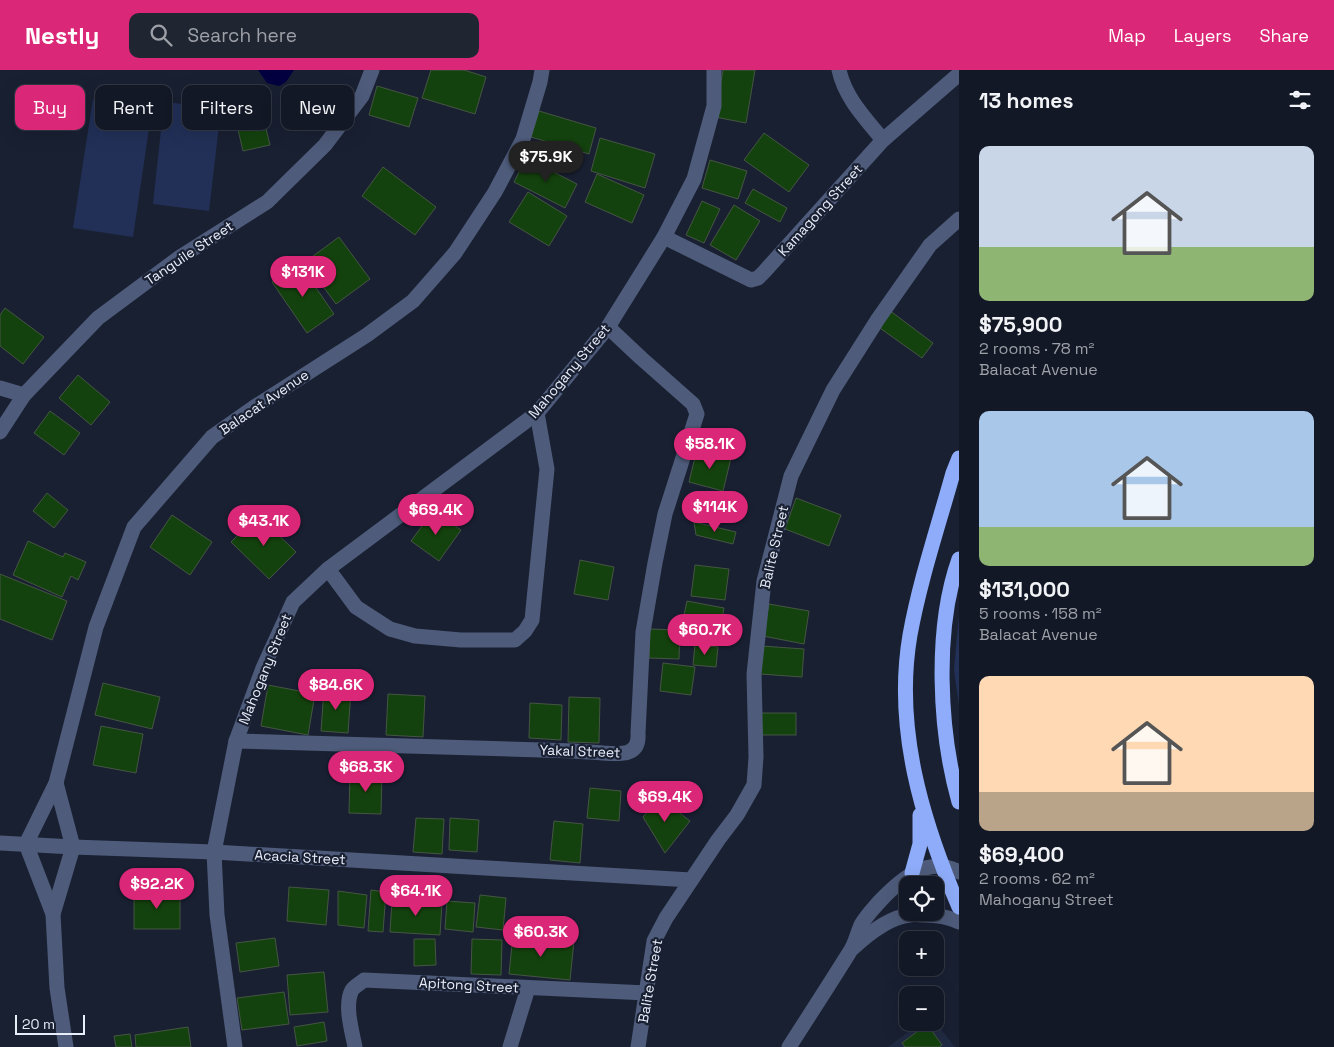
<!DOCTYPE html>
<meta charset="utf-8">
<style>
body{margin:0;font-family:"Space Grotesk",sans-serif;background:#202532;color:#f1f3f6;height:100vh;display:flex;flex-direction:column;font-size:19px;white-space:nowrap}
*{box-sizing:border-box;margin:0}
p{font-size:16px;color:#9da0a7}
.icon{flex:none;width:28px;height:28px;fill:none;stroke:currentColor;stroke-width:2;stroke-linecap:round;stroke-linejoin:round}
.map{position:relative;flex:1;overflow:hidden}
.side{display:flex;flex-direction:column;background:#131826;width:375px}
.side>*{flex:none}
.banner{position:absolute;left:15px;top:15px;width:475px;height:45px;display:flex;gap:10px}
.buttons{position:absolute;left:899px;top:806px;display:grid;gap:10px}
.buttons a{display:grid;place-items:center;width:45px;height:45px;border-radius:10px;background:#131826;box-shadow:0 5px 20px #0002,0 0 0 1px #323743;font-size:25px}
.scale{position:absolute;left:15px;bottom:12px;width:70px;box-sizing:border-box;padding-left:5px;border:2px solid #e8edfa;border-top:0;font-size:14px;line-height:18px;white-space:nowrap;color:#e8edfa;-webkit-text-stroke:4px #192032;paint-order:stroke}
.price{position:absolute;translate:-50% -42px;padding:0 11px;border-radius:18px;background:#db2777;color:#fff;font-size:16px;line-height:32px;filter:drop-shadow(0 1px 2px #0008)}
.price::after{content:'';position:absolute;left:50%;top:30px;width:15px;height:11px;margin-left:-8px;background:inherit;clip-path:polygon(0 0,100% 0,50% 100%)}
.price.selected{background:#222;color:#fff}
ul{padding:0;list-style:none}
li{display:grid;align-content:center;gap:10px;height:265px;padding:0 20px}
li span{display:grid;place-items:center;height:155px;border-radius:10px;color:#555}
li>.icon{margin-inline-start:auto}
span .icon{width:90px;height:90px;fill:#fffc;stroke-width:1}
li b{font-size:21px}
h2{display:flex;justify-content:space-between;align-items:center;height:60px;padding:0 20px;font-size:21px}
.pill{padding:0 18px;border-radius:10px;background:#131826;box-shadow:0 5px 20px #0002,0 0 0 1px #323743;font-size:18px;line-height:45px}
.pill.selected{background:#db2777;color:#fff}
header{display:flex;align-items:center;gap:30px;box-sizing:border-box;height:70px;padding:0 25px;background:#db2777;color:#fff}
header strong{font-size:24px}
nav{display:flex;gap:28px;margin-inline-start:auto;font-size:18px}
.search{width:350px;height:45px;background:#202532;display:flex;align-items:center;gap:12px;box-sizing:border-box;padding:0 18px;border-radius:10px;color:#9da0a7;font-size:19px}
main{display:flex;flex:1;min-height:0}
.map>svg:first-child{display:block}
.built{fill:#202a42}
.green{fill:#223058}
.water{fill:#03003f}
.building{fill:#14420e;stroke:#455543}
.lines{fill:none;stroke-linecap:round;stroke-linejoin:round}
.minor{stroke:#4e5b7a;stroke-width:15}
.highway{stroke:#8eacf9;stroke-width:15}
.labels{text-anchor:middle;dominant-baseline:central;stroke-width:4.5;stroke-linejoin:round;paint-order:stroke}
.street-label{font-size:14px;fill:#e8edfa;stroke:#192032}
</style>
<header>
<strong>Nestly</strong>
<div class="search"><svg class="icon" aria-label="search" viewBox="0 0 24 24"><circle cx="10" cy="10" r="6"/><path d="M15 15l6 6"/></svg>Search here</div>
<nav><a>Map</a><a>Layers</a><a>Share</a></nav>
</header>
<main>
<div class="map">
<svg width="959" height="977" viewBox="0 0 959 977">
<rect width="100%" height="100%" fill="#192032"/>
<path class="built" d="M935,952L955,977H888L920,953Z"/>
<g class="green">
<path d="M93,29L152,38L133,167L73,158Z"/>
<path d="M164,32L221,38L209,141L153,134Z"/>
<path d="M959,545V635L954,600Z"/>
</g>
<path class="water" d="M258,0H294L286,12L279,16L267,13Z"/>
<g class="building">
<path d="M431,0H464L486,7L475,44L422,28Z"/>
<path d="M723,0H755L746,53L715,47Z"/>
<path d="M377,16L418,28L409,57L369,45Z"/>
<path d="M539,41L596,58L589,84L531,67Z"/>
<path d="M263,46L270,75L243,81L236,51Z"/>
<path d="M764,63L809,95L789,122L744,90Z"/>
<path d="M600,68L655,84L645,118L591,101Z"/>
<path d="M526,88L577,114L565,138L514,112Z"/>
<path d="M710,90L747,101L738,129L702,118Z"/>
<path d="M383,97L436,137L415,165L362,126Z"/>
<path d="M597,104L644,125L632,153L585,132Z"/>
<path d="M753,119L787,138L780,152L745,133Z"/>
<path d="M528,122L567,146L549,176L509,152Z"/>
<path d="M702,131L720,139L704,173L686,165Z"/>
<path d="M734,135L760,151L736,190L710,175Z"/>
<path d="M339,167L370,209L336,234L305,192Z"/>
<path d="M299,193L334,244L307,263L272,212Z"/>
<path d="M5,238L44,267L23,294L0,276V245Z"/>
<path d="M889,240L933,273L922,288L877,256Z"/>
<path d="M78,305L110,332L91,355L59,328Z"/>
<path d="M50,341L80,363L64,385L34,363Z"/>
<path d="M697,379L731,388L723,421L689,412Z"/>
<path d="M47,423L68,440L54,458L33,441Z"/>
<path d="M796,428L841,445L829,476L785,459Z"/>
<path d="M433,441L461,460L439,491L411,471Z"/>
<path d="M172,445L212,472L190,505L150,477Z"/>
<path d="M258,445L296,482L269,509L231,472Z"/>
<path d="M694,452L736,462L733,474L696,465Z"/>
<path d="M28,471L63,487L65,483L86,492L78,510L71,506L62,527L13,505Z"/>
<path d="M580,490L614,497L608,530L574,524Z"/>
<path d="M695,495L729,499L725,530L691,526Z"/>
<path d="M0,504L67,531L52,570L0,549Z"/>
<path d="M687,531L724,538L719,566L681,559Z"/>
<path d="M769,534L809,541L804,574L763,566Z"/>
<path d="M650,559L680,560L679,589L649,588Z"/>
<path d="M695,574L718,577L716,597L693,595Z"/>
<path d="M762,576L804,579L802,607L760,604Z"/>
<path d="M663,593L695,597L691,625L660,621Z"/>
<path d="M103,613L160,627L152,659L95,645Z"/>
<path d="M268,615L315,624L308,665L261,656Z"/>
<path d="M324,619L351,621L348,663L321,661Z"/>
<path d="M388,624L425,626L423,667L386,665Z"/>
<path d="M569,627L600,628L599,673L568,672Z"/>
<path d="M530,633L562,635L561,670L529,668Z"/>
<rect x="758" y="643" width="38" height="22"/>
<path d="M101,656L143,664L136,703L93,695Z"/>
<path d="M350,702L382,703L381,744L349,743Z"/>
<path d="M590,718L621,721L619,751L587,748Z"/>
<path d="M659,727L690,751L665,783L643,747Z"/>
<path d="M416,748L444,749L442,784L413,782Z"/>
<path d="M450,748L479,750L477,782L449,780Z"/>
<path d="M554,751L583,754L580,793L550,790Z"/>
<path d="M289,817L329,820L326,855L287,851Z"/>
<path d="M371,820L386,822L383,862L368,861Z"/>
<path d="M338,821L367,825L364,858L338,855Z"/>
<rect x="134" y="822" width="46" height="37"/>
<path d="M480,825L506,828L503,860L476,857Z"/>
<path d="M392,830L442,833L440,865L390,862Z"/>
<path d="M447,831L475,833L473,862L445,859Z"/>
<path d="M513,865L574,871L570,910L509,904Z"/>
<path d="M275,868L279,896L240,902L236,873Z"/>
<path d="M414,869H435L436,895L414,896Z"/>
<path d="M472,869L502,870L501,905L471,904Z"/>
<path d="M324,902L328,942L290,945L287,905Z"/>
<path d="M284,922L289,954L242,960L237,928Z"/>
<path d="M324,952L327,971L297,976L294,957Z"/>
<path d="M927,954L942,975L939,977H905L902,973Z"/>
<path d="M188,957L191,977H136L135,965Z"/>
<path d="M130,964L132,977H116L114,966Z"/>
</g>
<g class="lines">
<g class="minor">
<path d="M839,0C845,28 866,49 883,70"/>
<path d="M664,167L751,210L758,208L764,202L883,70L959,4"/>
<path d="M0,318L24,325"/>
<path d="M0,362L24,325L98,248L180,187L267,132L325,75L362,26L372,0"/>
<path d="M328,499L356,537L390,559L415,566L461,570H515L525,561L532,550L547,399L537,343"/>
<path d="M236,671L574,681C583,682 593,682 603,683C619,684 640,687 638,663L643,562L655,493L665,444L697,344L693,334L641,288L608,257"/>
<path d="M0,773L73,777L214,782L691,810"/>
<path d="M53,844L73,777L56,713"/>
<path d="M853,878C867,865 890,847 910,845C914,844 920,845 925,845C938,845 948,847 959,852"/>
<path d="M66,977L57,918L53,844L26,774L56,713L96,557L134,457L212,367L256,336L367,265L413,231L455,183L495,122L523,69L540,12L542,0"/>
<path d="M235,977L217,845L214,782L236,671L263,598L293,532L328,499L537,343L608,257L664,167L694,109L714,36V0"/>
<path d="M355,977C352,961 344,935 352,920C355,916 361,913 364,910L647,923"/>
<path d="M510,977L528,918"/>
<path d="M638,977L654,871L666,848L718,770L737,745L754,715L756,687L754,604L764,511L791,406L833,320L878,249L930,175L959,149"/>
<path d="M789,977C809,946 829,915 849,883C855,875 857,864 861,855C866,846 873,839 880,831C901,809 928,785 959,802"/>
</g>
<g class="highway">
<path d="M959,388L953,403C938,457 920,510 910,565C894,658 922,751 959,837"/>
<path d="M959,489C934,559 939,661 959,732"/>
<path d="M912,803L920,774V745"/>
</g>
</g>
<g class="labels">
<g class="street-label">
<text transform="translate(820 140) rotate(-48)">Kamagong Street</text>
<text transform="translate(189 183) rotate(-34)">Tanguile Street</text>
<text transform="translate(569 301) rotate(-50)">Mahogany Street</text>
<text transform="translate(264 332) rotate(-34)">Balacat Avenue</text>
<text transform="translate(774 477) rotate(-77)">Balite Street</text>
<text transform="translate(265 599) rotate(-68)">Mahogany Street</text>
<text transform="translate(580 681) rotate(2)">Yakal Street</text>
<text transform="translate(300 787) rotate(3)">Acacia Street</text>
<text transform="translate(650 911) rotate(-80)">Balite Street</text>
<text transform="translate(469 915) rotate(3)">Apitong Street</text>
</g>
</g>
</svg>
<div class="buttons">
<a><svg class="icon" aria-label="locate" viewBox="0 0 24 24"><circle cx="12" cy="12" r="6"/><path d="M12 2v4M12 18v4M2 12h4M18 12h4"/></svg></a>
<a>+</a>
<a>−</a>
</div>
<div class="scale">20 m</div>
<b class="price selected" style="left:546px;top:113px">$75.9K</b>
<b class="price" style="left:303px;top:228px">$131K</b>
<b class="price" style="left:710px;top:400px">$58.1K</b>
<b class="price" style="left:715px;top:463px">$114K</b>
<b class="price" style="left:436px;top:466px">$69.4K</b>
<b class="price" style="left:264px;top:477px">$43.1K</b>
<b class="price" style="left:705px;top:586px">$60.7K</b>
<b class="price" style="left:336px;top:641px">$84.6K</b>
<b class="price" style="left:366px;top:723px">$68.3K</b>
<b class="price" style="left:665px;top:753px">$69.4K</b>
<b class="price" style="left:157px;top:840px">$92.2K</b>
<b class="price" style="left:416px;top:847px">$64.1K</b>
<b class="price" style="left:541px;top:888px">$60.3K</b>
<div class="banner">
<a class="pill selected">Buy</a>
<a class="pill">Rent</a>
<a class="pill">Filters</a>
<a class="pill">New</a>
</div>
</div>
<section class="side">
<h2>13 homes<svg class="icon" aria-label="filters" viewBox="0 0 24 24"><path d="M4 7h16M4 17h16"/><circle cx="9" cy="7" r="2"/><circle cx="15" cy="17" r="2"/></svg></h2>
<ul>
<li><span style="background:linear-gradient(#c9d6e8 65%,#8fb573 0)"><svg class="icon" aria-label="home" viewBox="0 0 24 24"><path d="M3 11l9-7 9 7M6 9v11h12V9"/></svg></span><div><b>$75,900</b><p>2 rooms · 78 m²</p><p>Balacat Avenue</p></div></li>
<li><span style="background:linear-gradient(#a9c7e8 75%,#8fb573 0)"><svg class="icon" aria-label="home" viewBox="0 0 24 24"><path d="M3 11l9-7 9 7M6 9v11h12V9"/></svg></span><div><b>$131,000</b><p>5 rooms · 158 m²</p><p>Balacat Avenue</p></div></li>
<li><span style="background:linear-gradient(#ffd9b3 75%,#b9a48a 0)"><svg class="icon" aria-label="home" viewBox="0 0 24 24"><path d="M3 11l9-7 9 7M6 9v11h12V9"/></svg></span><div><b>$69,400</b><p>2 rooms · 62 m²</p><p>Mahogany Street</p></div></li>
</ul>
</section>
</main>
